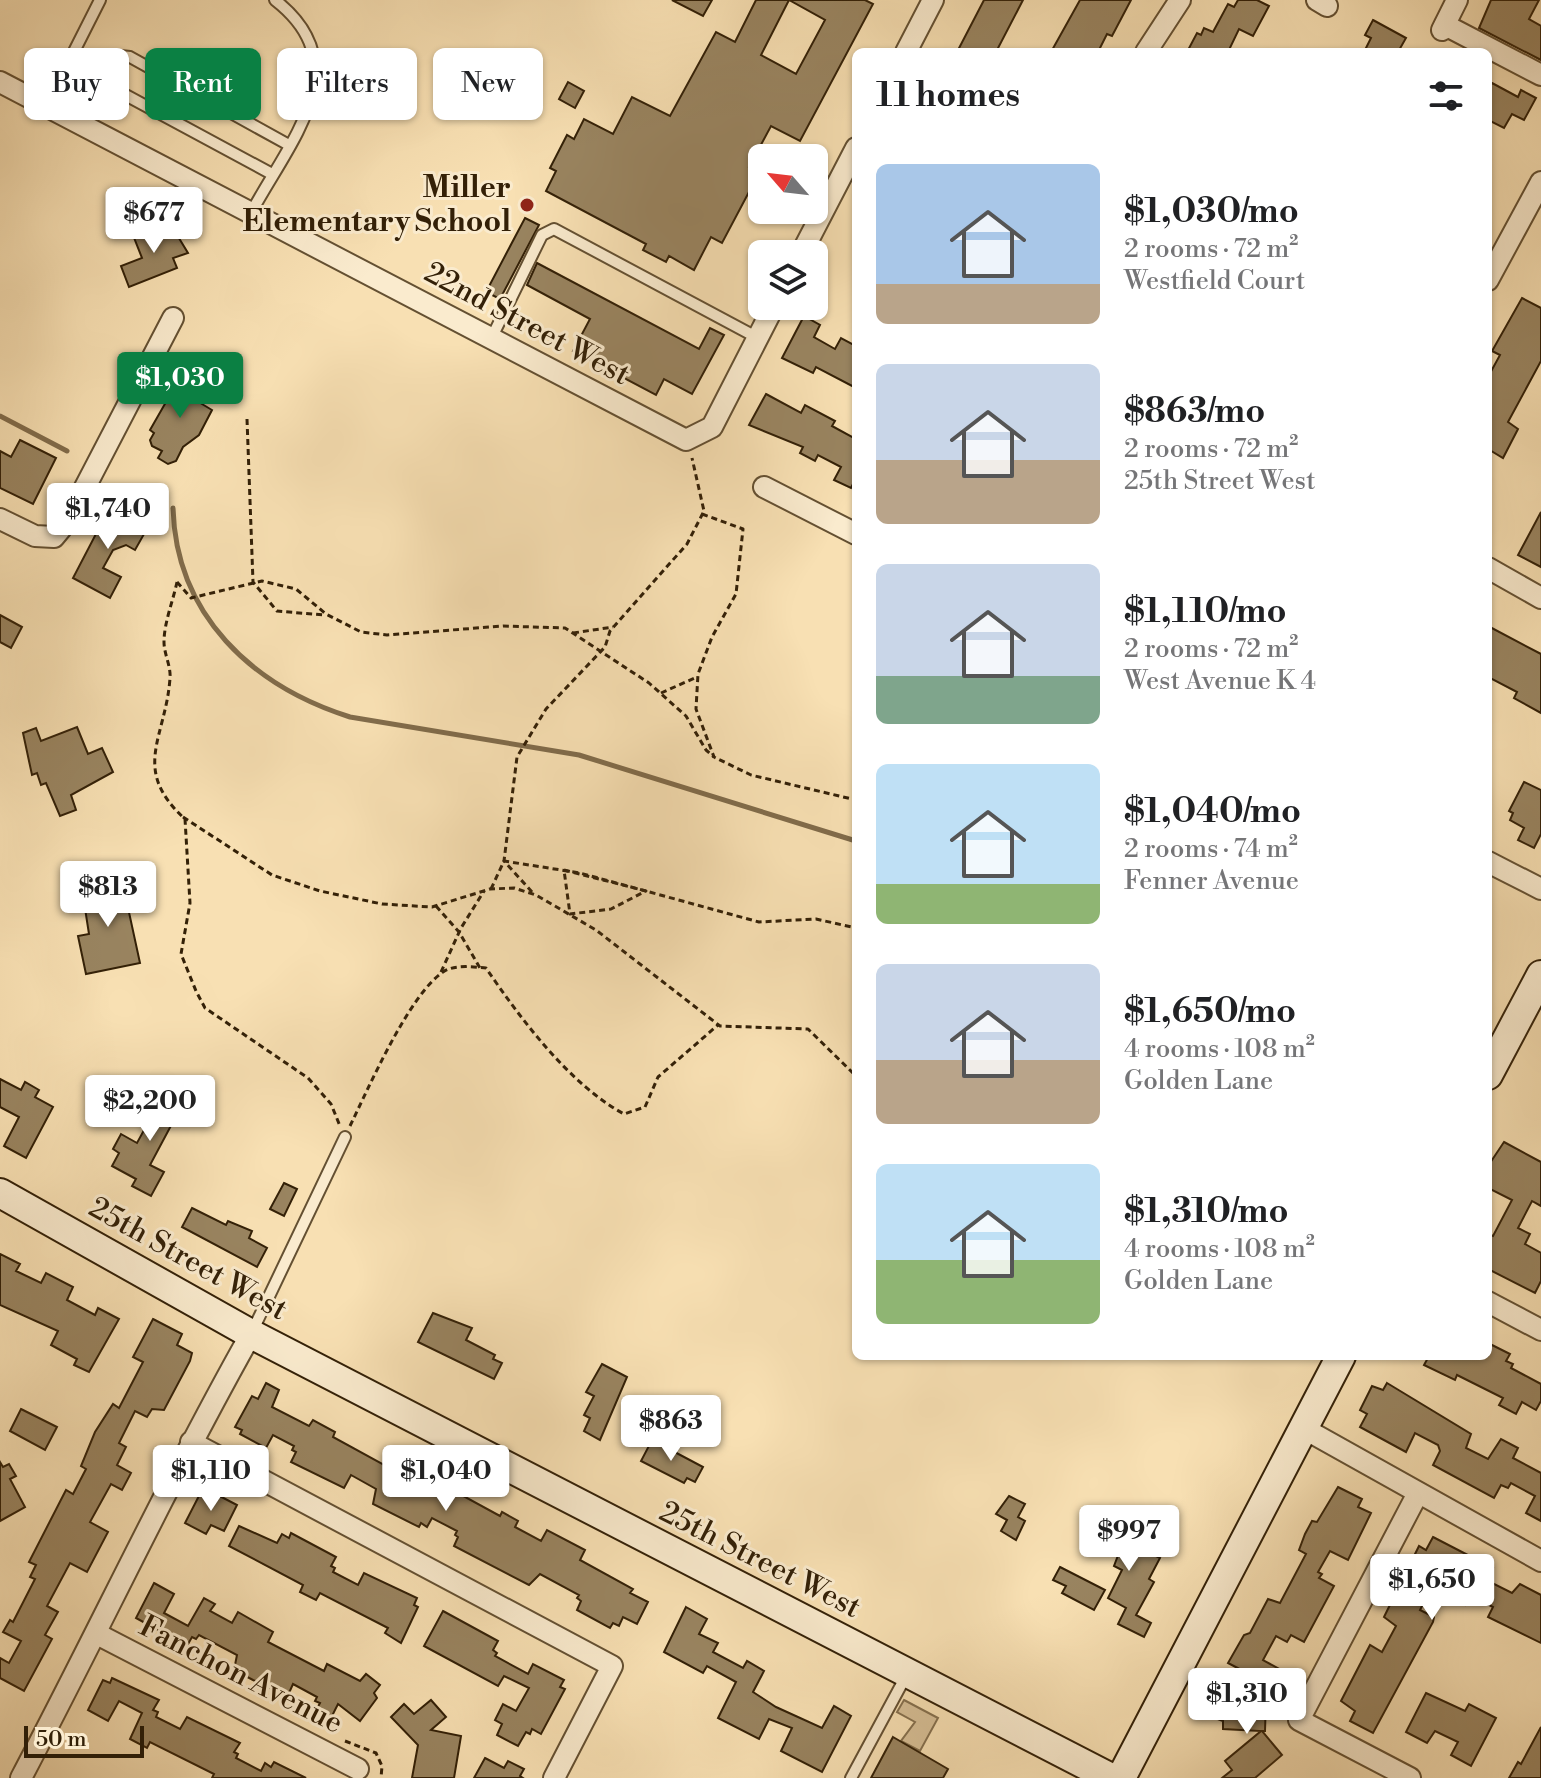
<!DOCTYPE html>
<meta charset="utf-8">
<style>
body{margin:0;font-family:"Libre Bodoni",serif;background:#f6f6f6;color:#202124;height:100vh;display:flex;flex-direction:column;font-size:30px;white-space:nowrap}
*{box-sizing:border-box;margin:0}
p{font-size:26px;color:#757577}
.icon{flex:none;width:44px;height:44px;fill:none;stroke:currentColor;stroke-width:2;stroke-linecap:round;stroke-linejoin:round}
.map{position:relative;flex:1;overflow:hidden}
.drawer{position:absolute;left:852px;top:48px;width:640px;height:1312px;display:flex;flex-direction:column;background:#fff;border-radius:12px;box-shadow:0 2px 6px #0004}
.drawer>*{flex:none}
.guide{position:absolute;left:24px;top:48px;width:708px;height:72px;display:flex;gap:16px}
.needle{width:52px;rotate:298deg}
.buttons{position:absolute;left:748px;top:144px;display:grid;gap:16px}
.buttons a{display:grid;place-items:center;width:80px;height:80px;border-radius:12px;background:#fff;box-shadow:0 2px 6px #0004;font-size:40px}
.scale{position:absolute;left:24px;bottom:20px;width:120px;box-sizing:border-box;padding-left:8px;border:4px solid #332007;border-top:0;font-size:22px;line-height:28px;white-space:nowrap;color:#332007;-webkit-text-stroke:6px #faebce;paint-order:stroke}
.price{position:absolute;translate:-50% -68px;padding:0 18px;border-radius:8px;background:#fff;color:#222;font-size:26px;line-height:52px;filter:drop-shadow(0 2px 4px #0008)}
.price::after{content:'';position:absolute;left:50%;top:48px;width:24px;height:18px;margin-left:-12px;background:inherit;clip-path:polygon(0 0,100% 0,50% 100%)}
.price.active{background:#0b8043;color:#fff}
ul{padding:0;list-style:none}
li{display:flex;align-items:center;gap:24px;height:200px;padding:0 24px}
li span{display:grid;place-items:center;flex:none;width:224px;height:160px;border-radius:12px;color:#555}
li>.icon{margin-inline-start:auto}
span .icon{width:96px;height:96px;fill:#fffc;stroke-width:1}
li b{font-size:34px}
h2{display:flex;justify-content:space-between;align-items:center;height:96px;padding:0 24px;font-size:34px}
.chip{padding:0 28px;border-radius:12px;background:#fff;box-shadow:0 2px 6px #0004;font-size:28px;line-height:72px}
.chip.active{background:#0b8043;color:#fff}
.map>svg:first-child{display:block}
.green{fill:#d7bf96;stroke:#85704e;stroke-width:2}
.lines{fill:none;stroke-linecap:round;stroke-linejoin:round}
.stream{stroke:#816c4b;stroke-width:5}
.building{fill:#998460;stroke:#332007;stroke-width:2;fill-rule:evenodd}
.lane-casing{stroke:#645032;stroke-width:14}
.street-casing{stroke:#645032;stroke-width:24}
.secondary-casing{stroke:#332007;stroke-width:32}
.path{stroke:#332007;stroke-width:3;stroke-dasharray:6 4;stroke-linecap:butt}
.lane{stroke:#faebce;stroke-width:10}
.street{stroke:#faebce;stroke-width:20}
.secondary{stroke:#faebce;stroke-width:28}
.poi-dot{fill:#8f2418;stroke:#faebce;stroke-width:3}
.labels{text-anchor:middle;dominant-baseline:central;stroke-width:6;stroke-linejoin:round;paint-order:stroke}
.poi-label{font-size:30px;font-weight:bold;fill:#332007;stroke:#faebce;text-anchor:end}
.street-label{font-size:30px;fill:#332007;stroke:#faebce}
</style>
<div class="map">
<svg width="1541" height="1778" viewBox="0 0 1541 1778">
<rect width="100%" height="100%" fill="#f8e0b3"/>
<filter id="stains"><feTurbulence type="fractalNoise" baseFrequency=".0025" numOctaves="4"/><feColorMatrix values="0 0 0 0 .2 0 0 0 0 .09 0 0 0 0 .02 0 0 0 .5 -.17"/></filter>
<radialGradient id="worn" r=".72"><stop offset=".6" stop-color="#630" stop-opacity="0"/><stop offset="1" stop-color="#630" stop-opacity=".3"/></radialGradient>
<path class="green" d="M904,1700L938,1718L920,1751L901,1741L915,1722L897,1712Z"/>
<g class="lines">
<g class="stream">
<path d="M0,416L67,451"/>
<path d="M173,508C176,615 252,686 350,717L579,755L856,841"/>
</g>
</g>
<g class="building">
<path d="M672,0H712L703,16Z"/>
<path d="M756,0H865L873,4L800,141L771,126L749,167L759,173L722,243L711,237L694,270L669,256L666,262L643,250L646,244L546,191L556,171L550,168L567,135L574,139L584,119L613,134L632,97L670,116L716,32L735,42ZM789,0L825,20L796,74L761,55Z"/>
<path d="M984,0H1023L996,52H957Z"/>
<path d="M1080,0H1131L1112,36L1107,34L1098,52H1051Z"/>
<path d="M1238,0H1257L1269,6L1253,36L1239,29L1228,52H1187L1197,33L1201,35L1204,28L1213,32L1228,4L1234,7Z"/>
<path d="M1491,0H1539L1529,19L1541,26V60L1479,28Z"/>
<path d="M1373,20L1406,38L1398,52H1364L1371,38L1365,35Z"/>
<path d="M568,82L584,91L575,108L559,99Z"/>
<path d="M1492,83L1518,97L1521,90L1536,98L1524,120L1512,114L1504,128L1488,120V90Z"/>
<path d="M525,218L539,225L500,299L486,292Z"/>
<path d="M159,224L164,234L174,230L188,253L173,258L177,268L129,287L121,266L142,258L133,235Z"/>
<path d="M537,263L699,349L710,328L724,335L692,394L664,379L656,395L573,351L590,319L527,285Z"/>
<path d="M1522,298L1541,308V361L1508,422L1518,429L1503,458L1488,449V377L1500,355L1492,351Z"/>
<path d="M804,316L820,325L814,337L835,349L841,338L856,346V388L816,367L813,373L782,358Z"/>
<path d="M182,374L205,386L197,401L212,410L199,435L183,447L176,461L168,464L158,458L162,451L152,446L150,440L154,433L150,430Z"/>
<path d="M766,394L801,413L805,405L835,421L832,426L856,439V478L851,488L834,480L841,467L818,455L815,461L800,453L803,447L749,425Z"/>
<path d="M20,440L56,458L33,504L0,488V451L11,457Z"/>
<path d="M110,507L148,527L135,550L126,545L113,550L103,568L121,577L110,598L73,578Z"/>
<path d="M1541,512V567L1518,555Z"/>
<path d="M0,615L22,627L11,648L0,642Z"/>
<path d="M1488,626L1541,654V713L1514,698L1517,692L1488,677Z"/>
<path d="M77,727L88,754L102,748L113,772L71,795L76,810L60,816L46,783L41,785L37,773L32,775L23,733L36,728L41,741Z"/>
<path d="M1524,782L1541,790V834L1534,848L1518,840L1524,828L1510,820L1513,813L1509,811Z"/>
<path d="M122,880L140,963L86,974L78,936L89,934L82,889Z"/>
<path d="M0,1079L21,1090L25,1082L39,1090L35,1097L53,1107L26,1158L4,1146L19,1117L0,1107Z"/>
<path d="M167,1088L193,1101L188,1110L174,1120L150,1165L164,1172L151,1196L132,1186L136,1179L112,1166L119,1153L113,1149L121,1134L137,1143Z"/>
<path d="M1504,1142L1541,1162V1206L1532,1201L1518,1228L1530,1234L1525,1244L1541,1253V1281L1535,1293L1488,1269V1234L1493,1236L1512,1200L1488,1188V1166Z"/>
<path d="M284,1183L297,1189L284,1216L270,1209Z"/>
<path d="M192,1208L226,1225L228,1221L252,1231L249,1238L267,1248L257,1267L182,1227Z"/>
<path d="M0,1254L20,1264L16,1271L41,1283L46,1273L73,1287L67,1300L95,1315L98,1308L119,1319L89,1372L74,1365L77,1359L51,1345L58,1331L0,1305Z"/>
<path d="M433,1313L472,1328L466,1340L495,1355L493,1359L502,1363L494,1379L418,1342Z"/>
<path d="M153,1319L182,1334L177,1345L192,1353L190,1361L164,1410L152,1409L147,1417L135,1411L119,1443L126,1447L117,1465L131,1473L122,1490L111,1484L90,1522L108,1532L87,1572L70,1563L47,1606L58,1612L45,1635L52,1639L24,1691L0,1678V1658L9,1663L21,1641L3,1632L10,1620L13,1622L35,1579L30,1577L36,1565L29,1562L66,1490L73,1494L86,1469L81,1466L95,1432L113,1404L119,1408L143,1362L133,1357Z"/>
<path d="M1488,1343L1510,1354L1506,1361L1513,1364L1511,1368L1541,1384V1401L1536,1410L1522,1402L1516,1414L1499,1405L1503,1398L1457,1375L1455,1380L1424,1365L1429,1356H1488Z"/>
<path d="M602,1364L627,1377L600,1440L584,1431L590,1418L584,1415L594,1396L586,1392Z"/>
<path d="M266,1383L279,1390L272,1407L309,1426L313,1420L335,1432L333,1437L384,1465L389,1456L404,1464L399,1473L441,1494L458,1493L500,1516L502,1512L518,1521L515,1527L541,1541L547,1530L585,1550L580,1560L633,1589L630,1593L648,1602L637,1624L623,1617L619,1626L613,1623L610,1628L577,1610L581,1601L577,1598L579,1595L540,1574L529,1585L454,1546L458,1537L455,1535L457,1531L432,1518L427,1527L421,1523L419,1527L373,1504L376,1489L351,1475L344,1488L291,1462L296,1452L292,1450L294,1446L273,1435L266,1448L240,1434L242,1430L235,1427L252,1396L258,1399Z"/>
<path d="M1387,1383L1471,1434L1466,1448L1488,1459L1501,1439L1518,1448L1513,1458L1541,1473V1521L1526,1513L1535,1496L1511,1483L1508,1488L1501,1485L1494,1498L1433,1465L1440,1451L1438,1445L1415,1433L1406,1452L1360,1427L1367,1414L1360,1410L1372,1386L1383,1390Z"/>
<path d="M21,1409L57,1427L45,1450L10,1431Z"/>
<path d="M652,1440L703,1467L695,1482L687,1478L684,1483L641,1461Z"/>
<path d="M0,1462L3,1467L9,1464L16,1476L10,1479L25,1507L0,1521Z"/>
<path d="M1338,1487L1362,1499L1358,1507L1371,1513L1348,1560L1330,1551L1318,1572L1322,1574L1319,1578L1334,1586L1304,1642L1291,1635L1287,1642L1276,1636L1263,1660L1281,1670L1272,1686L1228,1663L1244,1635L1250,1633L1268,1599L1280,1603L1306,1554L1299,1550L1305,1534L1312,1521L1317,1522Z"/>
<path d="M210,1491L237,1505L224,1531L211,1525L206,1534L185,1523L201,1492L208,1496Z"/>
<path d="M1009,1496L1025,1504L1018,1517L1025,1521L1016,1540L1001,1531L1007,1520L996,1514Z"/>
<path d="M1093,1513L1141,1535L1136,1546L1160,1558L1149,1579L1154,1582L1136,1615L1151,1623L1144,1637L1118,1624L1126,1608L1108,1598L1122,1570L1114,1566L1122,1545L1087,1525Z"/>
<path d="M239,1526L277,1543L282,1534L289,1538L291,1533L336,1557L331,1566L335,1568L333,1572L358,1585L364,1573L417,1598L414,1605L418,1607L401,1643L385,1633L388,1628L320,1593L316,1600L300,1592L303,1585L229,1546Z"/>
<path d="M1433,1537L1493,1568L1488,1581L1512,1593L1520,1584L1541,1595V1643L1488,1617L1493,1607L1471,1596L1465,1605L1432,1586L1420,1610L1434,1617L1433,1622L1373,1733L1350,1721L1355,1711L1341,1701L1370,1645L1382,1652L1396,1626L1384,1617L1419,1546L1426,1550Z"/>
<path d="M1060,1567L1105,1590L1094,1610L1062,1593L1066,1586L1053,1580Z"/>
<path d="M154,1583L174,1594L164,1613L188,1626L204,1598L215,1604L210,1611L232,1623L238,1612L273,1632L268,1642L324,1671L327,1664L360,1681L366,1674L380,1685L374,1693L377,1698L360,1721L338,1704L330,1720L315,1712L320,1703L315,1701L317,1697L293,1684L289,1693H280L253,1680L234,1670L237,1655L199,1635L196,1639L192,1637L187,1646L136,1618Z"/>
<path d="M686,1607L707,1619L699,1634L718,1643L713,1652L743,1668L747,1661L764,1671L753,1692L776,1707L822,1728L834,1706L851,1716L822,1772L781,1751L792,1728L769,1719L759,1739L718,1718L736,1682L707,1666L703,1673L664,1652Z"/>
<path d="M443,1611L498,1641L493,1650L497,1653L495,1656L528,1674L533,1664L564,1680L560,1687L565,1689L541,1734L532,1729L530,1734L526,1732L518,1746L497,1735L502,1724L495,1720L503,1704L516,1711L529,1688L504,1676L498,1686L424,1646Z"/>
<path d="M112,1678L159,1700L153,1710L158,1712L156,1717L180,1729L187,1717L240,1743L234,1752L238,1754L236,1758L261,1771L265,1763L271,1767L274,1762L306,1778H212L214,1774L150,1742L147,1748L130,1739L142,1713L119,1701L108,1721L88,1710L103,1680L110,1683Z"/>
<path d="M1426,1693L1465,1711L1469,1704L1496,1718L1471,1766L1451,1755L1458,1742L1435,1731L1427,1743L1406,1732Z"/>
<path d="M1231,1698L1266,1699L1265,1731H1262L1282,1755L1255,1778H1222L1232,1770L1225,1761L1261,1731L1223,1729V1721L1215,1718L1216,1700Z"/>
<path d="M431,1700L446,1717L431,1730L461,1736L454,1778H412L418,1745L391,1717L404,1704L414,1714Z"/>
<path d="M1541,1727V1778H1509L1518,1762L1521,1764Z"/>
<path d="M893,1737L948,1769L943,1778H871Z"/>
<path d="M485,1758L504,1768L508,1761L524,1769L520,1776L523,1778H474Z"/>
</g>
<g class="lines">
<g class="lane-casing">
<g id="lane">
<path d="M46,107L100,0"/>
<path d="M272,174L107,85L99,71L102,61L111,55L130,57L289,145"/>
<path d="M251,213C289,142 360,66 275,0"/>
<path d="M491,339L542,235L554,229L758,338"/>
<path d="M252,1332L345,1137"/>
<path d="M851,1778L906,1676"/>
</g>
</g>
<g class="street-casing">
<g id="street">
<path d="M1317,0L1327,6"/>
<path d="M1445,25L1541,75"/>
<path d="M1442,30L1457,0"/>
<path d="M906,52L933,0"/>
<path d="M1146,52L1180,0"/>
<path d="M0,82L686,440L712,427L774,306"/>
<path d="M801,254L856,148"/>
<path d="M1488,280L1541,182"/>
<path d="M764,487L856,534"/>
<path d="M0,519L35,536L54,537L68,520L173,318"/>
<path d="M1488,568L1541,598"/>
<path d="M1488,862L1541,889"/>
<path d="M1488,1302L1541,1330"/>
<path d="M1303,1428L1541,1561"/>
<path d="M191,1442L612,1666L554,1778"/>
<path d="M97,1634L358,1769"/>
<path d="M21,1778C99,1630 169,1480 251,1334"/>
<path d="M1410,1778L1299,1720L1418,1493"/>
</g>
</g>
<g class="secondary-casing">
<g id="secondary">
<path d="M1488,1075L1541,975"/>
<path d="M0,1193L251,1334L1111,1778"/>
<path d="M1121,1778L1341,1356"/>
</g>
</g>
<g class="path">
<path d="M247,419L253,582L277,611L324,615"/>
<path d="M702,514L743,529L736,594L712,637L698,674L696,709L714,757L751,775L856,800"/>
<path d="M177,582C173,601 164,623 164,642C164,654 171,666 170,678C166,738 130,769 185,819L190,903L181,954L196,991L205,1008L308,1078L331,1104L340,1126"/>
<path d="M177,582L191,598L262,581L296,589L326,614L361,632L387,635L503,626L565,628L649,683L686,716L706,750L714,757"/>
<path d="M573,633L613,627"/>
<path d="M661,693L697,677"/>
<path d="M183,817L272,875L320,891L382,904L432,907L490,889L514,888L536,895L596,930L720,1026L808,1029L856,1076"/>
<path d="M564,870L646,891L611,909L570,914Z"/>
<path d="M491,889L504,861L580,873L759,922L816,919L856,928"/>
<path d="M532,892L504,861L517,757L546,709L605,647L610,631L687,544L704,511L692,458"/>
<path d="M436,906L459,932L480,968"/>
<path d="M441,972L461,928L484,891"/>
<path d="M350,1126C369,1087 409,995 443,972C455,964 473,967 486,968C520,1018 570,1085 624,1114L645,1107L658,1077L718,1025"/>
<path d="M195,1477L210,1473"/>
<path d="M345,1741L376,1753L382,1766L381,1778"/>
</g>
<use href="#lane" class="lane"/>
<use href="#street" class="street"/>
<use href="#secondary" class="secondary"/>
</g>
<circle class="poi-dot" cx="527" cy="205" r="8"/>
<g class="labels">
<g class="poi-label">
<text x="511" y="188">Miller<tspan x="511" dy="34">Elementary School</tspan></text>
</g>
<g class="street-label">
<text transform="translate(527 324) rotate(28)">22nd Street West</text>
<text transform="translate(188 1259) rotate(29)">25th Street West</text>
<text transform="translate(760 1560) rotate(27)">25th Street West</text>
<text transform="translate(241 1675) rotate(27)">Fanchon Avenue</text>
</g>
</g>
<rect width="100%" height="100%" filter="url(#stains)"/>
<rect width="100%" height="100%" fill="url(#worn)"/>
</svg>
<div class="buttons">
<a><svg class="needle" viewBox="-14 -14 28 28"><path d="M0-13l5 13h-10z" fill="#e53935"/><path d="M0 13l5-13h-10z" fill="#757577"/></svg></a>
<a><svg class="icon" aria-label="layers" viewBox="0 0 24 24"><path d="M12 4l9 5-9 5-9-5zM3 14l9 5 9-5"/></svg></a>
</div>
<div class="scale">50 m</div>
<b class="price" style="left:154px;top:255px">$677</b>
<b class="price active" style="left:180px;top:420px">$1,030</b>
<b class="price" style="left:108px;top:551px">$1,740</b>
<b class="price" style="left:108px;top:929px">$813</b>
<b class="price" style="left:150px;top:1143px">$2,200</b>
<b class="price" style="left:671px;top:1463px">$863</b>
<b class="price" style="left:211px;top:1513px">$1,110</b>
<b class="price" style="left:446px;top:1513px">$1,040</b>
<b class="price" style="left:1129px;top:1573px">$997</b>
<b class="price" style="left:1432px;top:1622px">$1,650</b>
<b class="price" style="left:1247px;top:1736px">$1,310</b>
<div class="guide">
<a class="chip">Buy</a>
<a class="chip active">Rent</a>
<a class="chip">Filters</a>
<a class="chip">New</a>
</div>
<section class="drawer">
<h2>11 homes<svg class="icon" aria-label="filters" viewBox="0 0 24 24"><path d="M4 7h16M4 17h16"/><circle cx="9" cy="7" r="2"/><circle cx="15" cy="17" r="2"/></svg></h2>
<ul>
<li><span style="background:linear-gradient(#a9c7e8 75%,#b9a48a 0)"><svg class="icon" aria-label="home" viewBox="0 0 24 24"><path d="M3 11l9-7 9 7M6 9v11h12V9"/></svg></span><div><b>$1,030/mo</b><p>2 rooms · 72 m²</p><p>Westfield Court</p></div></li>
<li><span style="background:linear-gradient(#c9d6e8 60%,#b9a48a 0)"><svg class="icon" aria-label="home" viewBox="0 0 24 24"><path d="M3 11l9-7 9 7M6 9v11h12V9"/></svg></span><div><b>$863/mo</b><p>2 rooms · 72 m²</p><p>25th Street West</p></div></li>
<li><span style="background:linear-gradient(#c9d6e8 70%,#7fa58c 0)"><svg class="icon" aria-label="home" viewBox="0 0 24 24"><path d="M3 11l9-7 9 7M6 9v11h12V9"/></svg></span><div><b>$1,110/mo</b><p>2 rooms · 72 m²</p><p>West Avenue K 4</p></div></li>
<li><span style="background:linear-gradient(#bfe0f5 75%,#8fb573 0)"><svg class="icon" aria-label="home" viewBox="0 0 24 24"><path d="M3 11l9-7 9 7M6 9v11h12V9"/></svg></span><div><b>$1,040/mo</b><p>2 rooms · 74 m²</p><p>Fenner Avenue</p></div></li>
<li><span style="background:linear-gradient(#c9d6e8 60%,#b9a48a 0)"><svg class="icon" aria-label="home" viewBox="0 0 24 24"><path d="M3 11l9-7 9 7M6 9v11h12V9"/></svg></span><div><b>$1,650/mo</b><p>4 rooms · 108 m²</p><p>Golden Lane</p></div></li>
<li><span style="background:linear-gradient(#bfe0f5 60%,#8fb573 0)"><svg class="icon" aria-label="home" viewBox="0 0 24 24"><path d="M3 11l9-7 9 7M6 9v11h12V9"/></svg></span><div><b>$1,310/mo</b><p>4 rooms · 108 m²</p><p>Golden Lane</p></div></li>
</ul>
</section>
</div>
